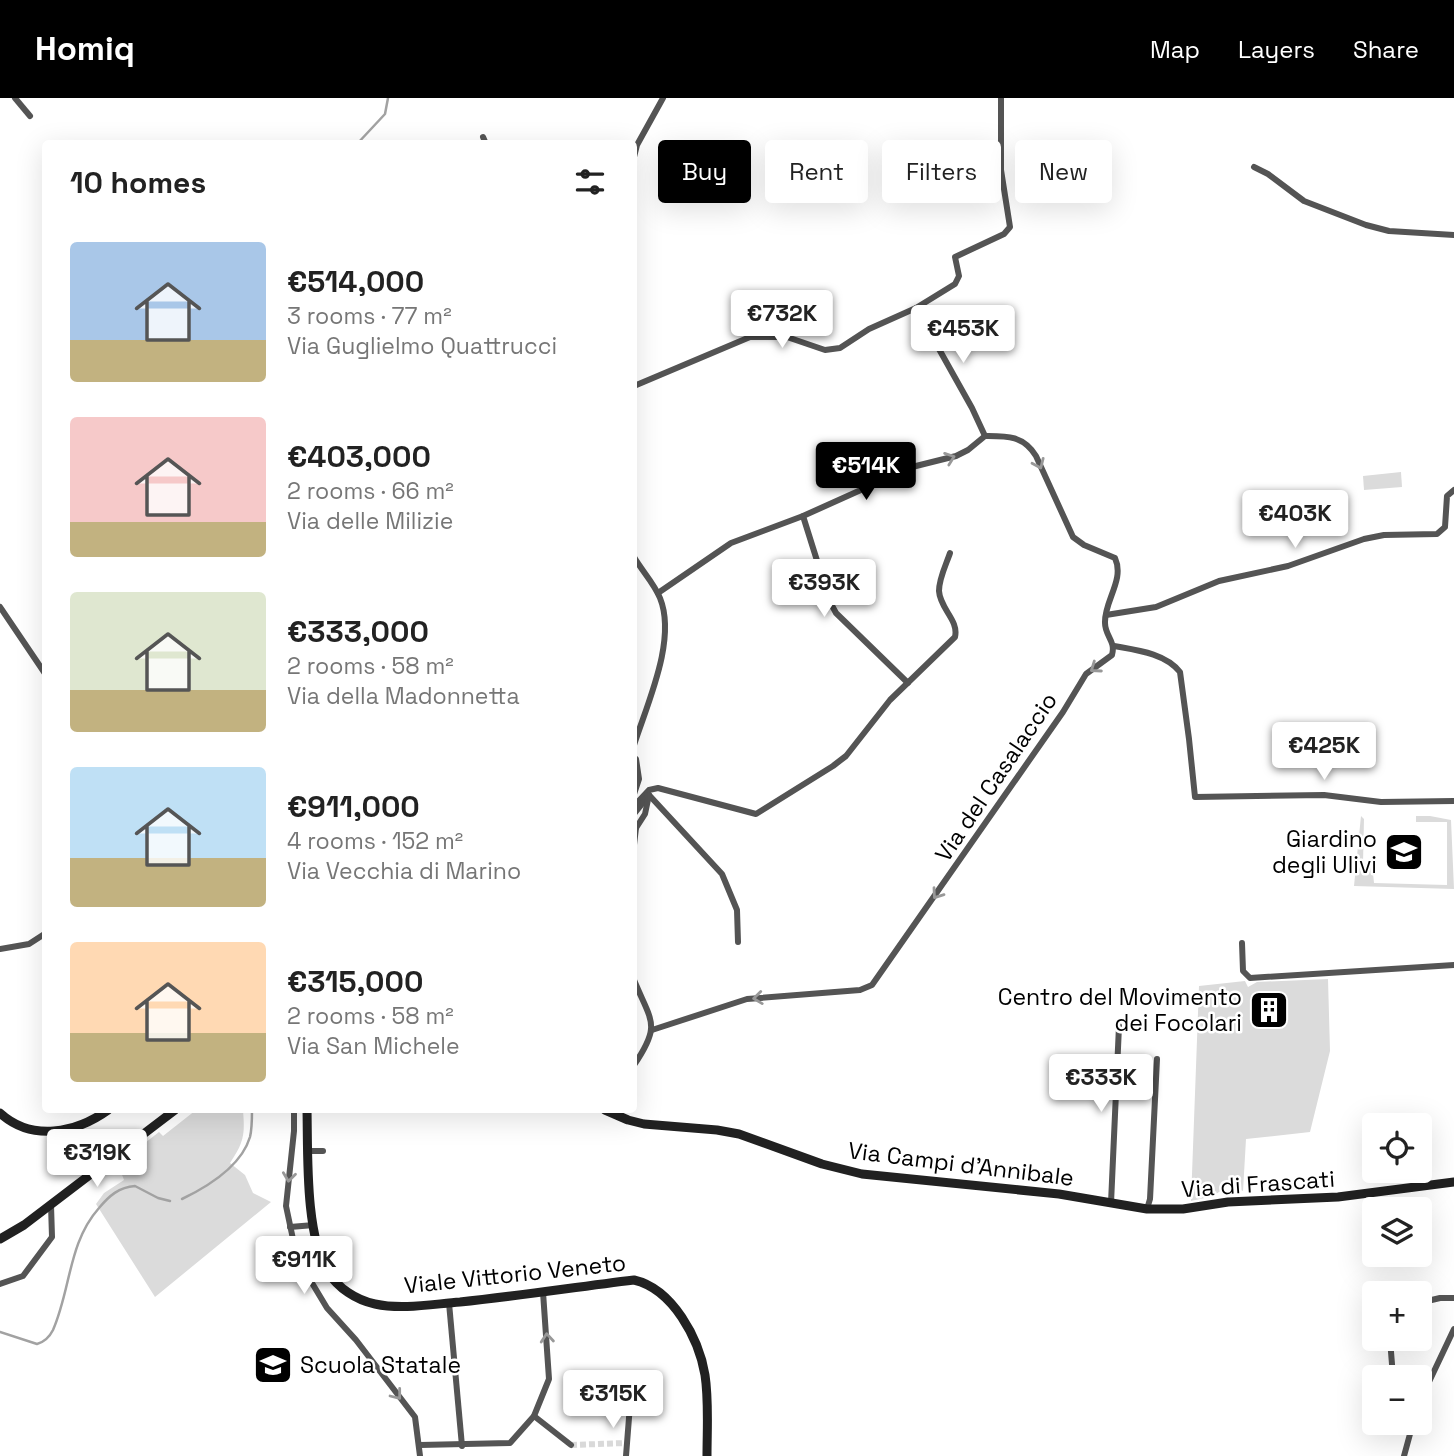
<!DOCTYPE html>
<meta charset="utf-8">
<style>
body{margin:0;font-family:"Space Grotesk",sans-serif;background:#f2f2f2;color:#222;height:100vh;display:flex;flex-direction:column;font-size:26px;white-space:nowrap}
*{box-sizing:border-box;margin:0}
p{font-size:23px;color:#767676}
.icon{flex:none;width:38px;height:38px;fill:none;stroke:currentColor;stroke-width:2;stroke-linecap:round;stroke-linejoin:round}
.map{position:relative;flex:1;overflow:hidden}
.panel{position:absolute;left:42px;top:42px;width:595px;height:973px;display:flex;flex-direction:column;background:#fff;border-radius:7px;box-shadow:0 7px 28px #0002}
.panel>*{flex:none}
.top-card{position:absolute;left:658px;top:42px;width:665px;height:63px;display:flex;gap:14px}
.tools{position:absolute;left:1362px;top:1015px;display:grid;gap:14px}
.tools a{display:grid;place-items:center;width:70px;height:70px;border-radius:7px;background:#fff;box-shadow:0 7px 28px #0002;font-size:35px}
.price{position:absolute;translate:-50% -60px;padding:0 16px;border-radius:7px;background:#fff;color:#222;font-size:23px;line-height:46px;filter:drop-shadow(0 2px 4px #0008)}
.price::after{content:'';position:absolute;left:50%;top:42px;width:21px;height:16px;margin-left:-10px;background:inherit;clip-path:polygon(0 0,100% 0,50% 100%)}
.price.active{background:#000;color:#fff}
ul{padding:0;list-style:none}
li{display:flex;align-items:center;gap:21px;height:175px;padding:0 28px}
li span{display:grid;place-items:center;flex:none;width:196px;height:140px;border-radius:7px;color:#555}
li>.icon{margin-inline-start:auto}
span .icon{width:84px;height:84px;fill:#fffc;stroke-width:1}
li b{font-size:30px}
h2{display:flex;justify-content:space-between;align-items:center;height:84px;padding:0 28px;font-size:30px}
.tag{padding:0 24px;border-radius:7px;background:#fff;box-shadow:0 7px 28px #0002;font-size:24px;line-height:63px}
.tag.active{background:#000;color:#fff}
header{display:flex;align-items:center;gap:42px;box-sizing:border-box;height:98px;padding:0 35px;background:#000;color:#fff}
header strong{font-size:33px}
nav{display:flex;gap:38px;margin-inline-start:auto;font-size:24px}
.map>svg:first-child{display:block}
.green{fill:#dbdbdb}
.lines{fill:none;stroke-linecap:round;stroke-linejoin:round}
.stream{stroke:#a2a2a2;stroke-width:2.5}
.street-tunnel{stroke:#d9d9d9;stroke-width:6;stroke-dasharray:6 3;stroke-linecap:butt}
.street{stroke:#545454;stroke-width:6}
.secondary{stroke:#212121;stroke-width:9}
.oneway{stroke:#989898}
.labels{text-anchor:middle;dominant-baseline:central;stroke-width:5;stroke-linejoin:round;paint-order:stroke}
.street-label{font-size:23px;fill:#000;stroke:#fff}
.poi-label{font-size:23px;fill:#000;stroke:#fff;text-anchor:end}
</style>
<header>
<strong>Homiq</strong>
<nav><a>Map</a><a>Layers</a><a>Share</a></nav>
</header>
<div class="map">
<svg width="1454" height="1358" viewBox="0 0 1454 1358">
<rect width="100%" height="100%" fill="#fff"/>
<g class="green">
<path d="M1401,374L1402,389L1364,392L1363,378Z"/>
<path d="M1361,718L1364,721L1363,765L1372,766L1374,785L1447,787V724H1416V718H1430L1451,722L1454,791L1354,788Z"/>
<path d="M1328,881L1330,953L1310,1034L1246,1041L1243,1093L1238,1091L1239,1084L1227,1082C1222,1099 1207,1099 1191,1103L1199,888L1245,883L1248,889L1257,884Z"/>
<path d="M196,1012H243C245,1037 244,1044 230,1065L245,1077L253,1095L271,1104L155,1199L96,1106L104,1095L124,1082L118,1066L159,1034L163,1038Z"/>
</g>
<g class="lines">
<g class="stream">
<path d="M357,46L385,16L388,0"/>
<path d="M182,1101C207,1089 241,1069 250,1039C252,1031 252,1020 252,1012"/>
<path d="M0,1234L37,1246C44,1244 50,1238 53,1232C71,1191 68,1145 99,1110C109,1098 119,1089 135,1088L158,1100L170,1103"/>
</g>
<path class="street-tunnel" d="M571,1347L626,1345"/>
<g class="street">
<path d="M15,0L30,18"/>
<path d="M483,39L486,46"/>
<path d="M634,59L637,47L663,0"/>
<path d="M1254,69L1268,76L1304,103L1366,127L1389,133L1454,137"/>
<path d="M916,210L972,310L985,338"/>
<path d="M634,288L750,239H787L825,252L840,250L869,231L916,210L955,186L959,178L955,159L1004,136L1010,129L1001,72V0"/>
<path d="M803,418L830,504L836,515L908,585"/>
<path d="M634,459C642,473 654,485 660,500C677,542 647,606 634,647"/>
<path d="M658,495L731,445L803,418L912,369L956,358L968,352L985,338"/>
<path d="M0,509L46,577"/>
<path d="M1106,517L1156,509L1219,483L1288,468L1364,441L1384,437L1437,436L1445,429L1447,398L1454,392"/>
<path d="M1114,548C1136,552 1165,555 1180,574L1189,641L1195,699L1324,697L1381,704L1454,703"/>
<path d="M634,660L636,661L639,681L634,696"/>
<path d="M649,697L722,776L737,812L738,844"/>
<path d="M634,708L649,692L658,690L756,716L833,668L846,658L890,602L955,539C959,522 940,511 939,493C939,480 946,467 950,455"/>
<path d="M634,716L646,701"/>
<path d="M634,728L636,730L634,747"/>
<path d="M636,730L645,716L649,697"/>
<path d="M1242,845L1243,873L1250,880L1454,867"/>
<path d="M0,851L29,846L46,835"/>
<path d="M634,882C651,924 662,926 634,967"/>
<path d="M652,932L747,901L860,892L872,887L1063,614L1086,576L1112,557C1116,543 1105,538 1105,525C1104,503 1125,482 1115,460L1084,447L1073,439L1036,358C1023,337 1006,338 985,338"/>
<path d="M294,1012V1033L286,1108L297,1160L327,1210L356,1242L415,1319L420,1358"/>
<path d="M308,1053H323"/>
<path d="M1111,1105L1119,928"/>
<path d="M1147,1111L1150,1101L1157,961"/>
<path d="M290,1129L314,1127"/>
<path d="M0,1186L23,1178L52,1139L51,1107"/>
<path d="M449,1205L462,1348"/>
<path d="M1419,1205L1440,1200H1454"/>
<path d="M1390,1241L1393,1279"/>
<path d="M1419,1305L1454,1231"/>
<path d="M534,1318L571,1347"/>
<path d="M420,1347L510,1345L534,1318L549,1281L543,1194"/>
<path d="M626,1358L630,1307"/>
<path d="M1404,1358L1413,1325"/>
</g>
<g class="secondary">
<path d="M307,1012C308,1056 305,1137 328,1174C338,1190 356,1202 375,1206C402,1212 433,1206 460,1204C518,1198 576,1189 634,1182C673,1191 699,1241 705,1277C709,1303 707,1331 707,1358"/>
<path d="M605,1012L628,1022L644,1026L717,1032L739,1036L822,1066L862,1076L1059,1096L1147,1111H1183L1228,1104L1338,1099L1454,1084"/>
<path d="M0,1015C32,1044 76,1035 108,1012"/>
<path d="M0,1141L24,1127L175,1012"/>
</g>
</g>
<defs><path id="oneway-chevron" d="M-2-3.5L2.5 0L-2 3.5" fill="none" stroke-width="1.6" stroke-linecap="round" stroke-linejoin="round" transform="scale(1.75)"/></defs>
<g class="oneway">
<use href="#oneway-chevron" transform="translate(950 360) rotate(-20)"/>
<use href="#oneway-chevron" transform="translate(1039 366) rotate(66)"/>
<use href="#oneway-chevron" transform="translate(1095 570) rotate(145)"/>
<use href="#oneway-chevron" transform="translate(937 796) rotate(125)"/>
<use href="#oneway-chevron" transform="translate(758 900) rotate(173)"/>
<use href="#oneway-chevron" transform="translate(289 1079) rotate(97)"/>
<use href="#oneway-chevron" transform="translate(547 1240) rotate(-95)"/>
<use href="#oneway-chevron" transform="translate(397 1297) rotate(52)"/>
</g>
<defs>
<g id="school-square" transform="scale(2.0125)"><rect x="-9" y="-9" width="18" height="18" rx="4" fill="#000" stroke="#fff"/><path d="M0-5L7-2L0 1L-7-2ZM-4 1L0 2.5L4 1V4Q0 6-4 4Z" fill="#fff"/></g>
<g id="building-square" transform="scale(2.0125)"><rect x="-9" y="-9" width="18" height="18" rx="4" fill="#000" stroke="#fff"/><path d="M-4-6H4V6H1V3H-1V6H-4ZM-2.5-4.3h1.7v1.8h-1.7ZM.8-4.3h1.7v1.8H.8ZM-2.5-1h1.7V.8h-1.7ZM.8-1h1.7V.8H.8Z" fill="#fff"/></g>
</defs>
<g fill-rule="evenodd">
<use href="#school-square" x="1404" y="754"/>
<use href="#building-square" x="1269" y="912"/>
<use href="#school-square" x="273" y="1267"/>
</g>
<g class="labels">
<g class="street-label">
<text transform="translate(996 679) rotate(-56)">Via del Casalaccio</text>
<text transform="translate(961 1066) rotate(7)">Via Campi d'Annibale</text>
<text transform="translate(1258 1086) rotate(-4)">Via di Frascati</text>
<text transform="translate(515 1176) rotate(-6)">Viale Vittorio Veneto</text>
</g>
<g class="poi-label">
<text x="1377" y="741">Giardino<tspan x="1377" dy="26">degli Ulivi</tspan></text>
<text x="1242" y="899">Centro del Movimento<tspan x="1242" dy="26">dei Focolari</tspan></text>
<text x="300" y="1267" text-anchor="start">Scuola Statale</text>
</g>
</g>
</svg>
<div class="tools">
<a><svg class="icon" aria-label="locate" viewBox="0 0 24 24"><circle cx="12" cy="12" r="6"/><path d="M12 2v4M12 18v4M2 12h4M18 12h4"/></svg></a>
<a><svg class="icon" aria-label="layers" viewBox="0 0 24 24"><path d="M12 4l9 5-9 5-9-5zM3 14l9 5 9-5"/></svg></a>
<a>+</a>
<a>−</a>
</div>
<b class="price" style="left:782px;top:252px">€732K</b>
<b class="price" style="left:963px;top:267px">€453K</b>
<b class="price active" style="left:866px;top:404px">€514K</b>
<b class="price" style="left:1295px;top:452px">€403K</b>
<b class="price" style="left:824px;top:521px">€393K</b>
<b class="price" style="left:1324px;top:684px">€425K</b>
<b class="price" style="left:1101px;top:1016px">€333K</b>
<b class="price" style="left:97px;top:1091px">€319K</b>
<b class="price" style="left:304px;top:1198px">€911K</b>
<b class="price" style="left:613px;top:1332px">€315K</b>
<div class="top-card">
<a class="tag active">Buy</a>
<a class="tag">Rent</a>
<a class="tag">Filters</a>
<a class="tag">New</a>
</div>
<section class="panel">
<h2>10 homes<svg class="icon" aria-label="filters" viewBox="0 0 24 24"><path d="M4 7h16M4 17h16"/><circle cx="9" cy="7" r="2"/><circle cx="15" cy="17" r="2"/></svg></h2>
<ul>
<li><span style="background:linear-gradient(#a9c7e8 70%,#c2b280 0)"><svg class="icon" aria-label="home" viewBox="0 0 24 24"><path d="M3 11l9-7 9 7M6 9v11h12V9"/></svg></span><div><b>€514,000</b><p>3 rooms · 77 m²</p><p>Via Guglielmo Quattrucci</p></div></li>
<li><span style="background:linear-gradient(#f6c9c9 75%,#c2b280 0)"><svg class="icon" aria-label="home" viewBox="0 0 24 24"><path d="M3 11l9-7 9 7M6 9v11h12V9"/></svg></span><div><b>€403,000</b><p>2 rooms · 66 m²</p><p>Via delle Milizie</p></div></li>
<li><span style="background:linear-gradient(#dfe7d0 70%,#c2b280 0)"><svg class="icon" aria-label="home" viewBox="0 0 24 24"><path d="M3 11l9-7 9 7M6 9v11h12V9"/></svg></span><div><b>€333,000</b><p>2 rooms · 58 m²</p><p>Via della Madonnetta</p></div></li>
<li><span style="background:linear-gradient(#bfe0f5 65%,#c2b280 0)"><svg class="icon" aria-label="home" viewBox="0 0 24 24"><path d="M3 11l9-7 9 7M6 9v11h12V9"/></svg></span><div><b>€911,000</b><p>4 rooms · 152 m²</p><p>Via Vecchia di Marino</p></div></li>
<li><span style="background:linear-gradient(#ffd9b3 65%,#c2b280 0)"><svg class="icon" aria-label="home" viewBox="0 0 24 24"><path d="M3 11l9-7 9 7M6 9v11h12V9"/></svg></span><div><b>€315,000</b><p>2 rooms · 58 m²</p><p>Via San Michele</p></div></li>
</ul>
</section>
</div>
